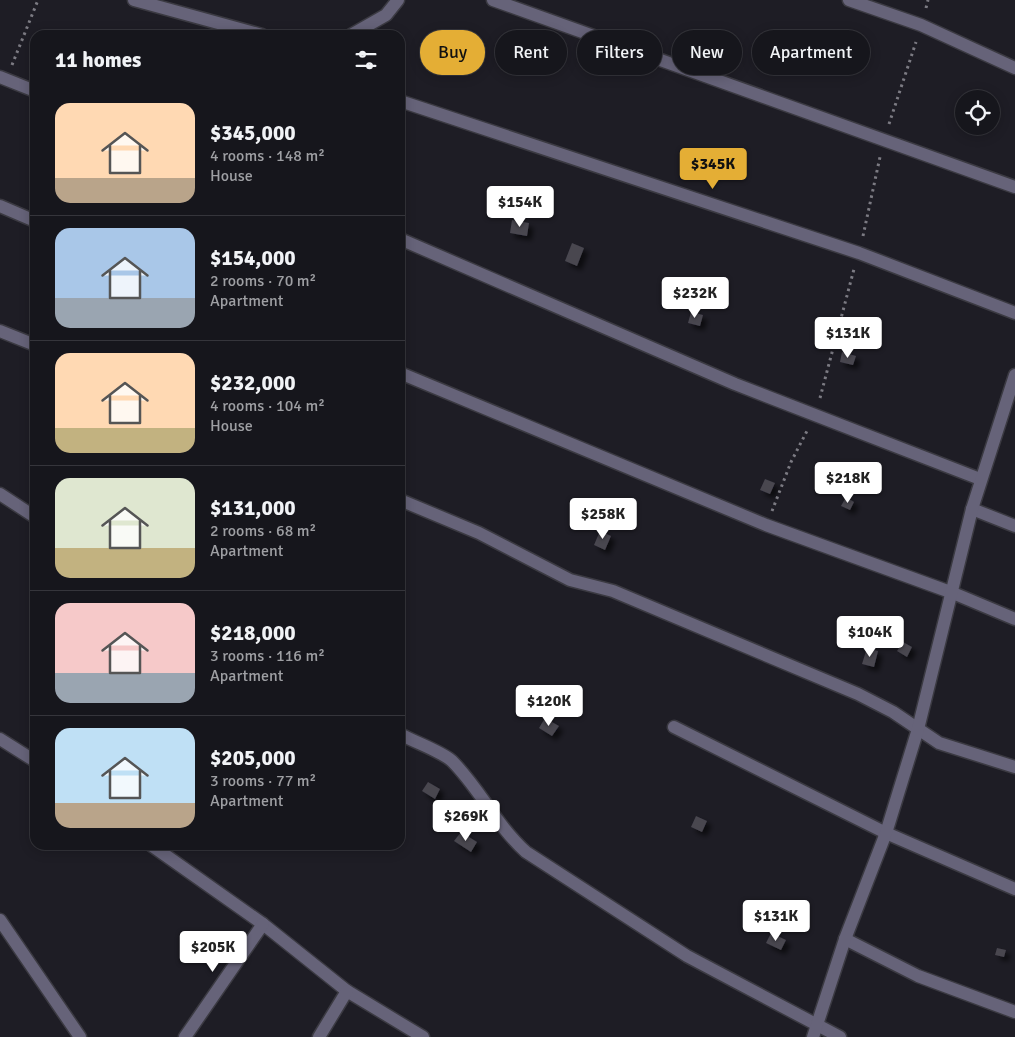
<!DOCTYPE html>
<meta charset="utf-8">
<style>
body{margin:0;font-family:Signika,sans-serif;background:#232329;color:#f1f3f6;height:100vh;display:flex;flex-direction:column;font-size:19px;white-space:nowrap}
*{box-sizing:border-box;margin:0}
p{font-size:16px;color:#9e9fa3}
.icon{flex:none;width:28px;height:28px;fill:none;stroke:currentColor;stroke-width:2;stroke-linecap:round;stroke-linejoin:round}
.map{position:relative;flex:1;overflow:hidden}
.drawer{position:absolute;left:30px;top:30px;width:375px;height:820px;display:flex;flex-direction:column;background:#16161c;border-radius:15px;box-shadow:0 2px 12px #0003,0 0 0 1px #35353b}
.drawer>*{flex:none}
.hud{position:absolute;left:420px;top:30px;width:475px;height:45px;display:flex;gap:10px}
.controls{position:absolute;left:955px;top:90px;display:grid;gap:10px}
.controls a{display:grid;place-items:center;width:45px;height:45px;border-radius:50%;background:#16161c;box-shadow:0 2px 12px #0003,0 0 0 1px #35353b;font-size:25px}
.price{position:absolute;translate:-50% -42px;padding:0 11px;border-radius:5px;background:#fff;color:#222;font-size:16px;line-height:32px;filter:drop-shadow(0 1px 2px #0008)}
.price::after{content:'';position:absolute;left:50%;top:30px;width:15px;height:11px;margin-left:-8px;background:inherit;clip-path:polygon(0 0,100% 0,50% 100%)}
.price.selected{background:#e4ae35;color:#111}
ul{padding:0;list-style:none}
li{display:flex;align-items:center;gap:15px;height:125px;padding:0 25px}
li+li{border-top:1px solid #35353b}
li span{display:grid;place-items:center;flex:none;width:140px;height:100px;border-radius:15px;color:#555}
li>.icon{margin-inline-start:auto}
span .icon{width:60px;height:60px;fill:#fffc;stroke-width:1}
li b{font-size:21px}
h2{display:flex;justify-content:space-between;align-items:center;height:60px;padding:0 25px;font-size:21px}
.pill{padding:0 18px;border-radius:22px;background:#16161c;box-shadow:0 2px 12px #0003,0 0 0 1px #35353b;font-size:18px;line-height:45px}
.pill.selected{background:#e4ae35;color:#111}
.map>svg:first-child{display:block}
.building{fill:#484650;filter:url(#shadow)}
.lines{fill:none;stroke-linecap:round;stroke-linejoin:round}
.minor-casing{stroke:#3b3a42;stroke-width:15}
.path{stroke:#7c7b83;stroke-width:3;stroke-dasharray:2.5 4;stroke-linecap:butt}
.minor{stroke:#666379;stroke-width:12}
</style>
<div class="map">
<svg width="1015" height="1037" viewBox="0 0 1015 1037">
<defs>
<filter id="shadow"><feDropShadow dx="4.5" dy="4.5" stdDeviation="2.5" flood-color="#0009"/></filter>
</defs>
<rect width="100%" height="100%" fill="#1e1d25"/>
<g class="building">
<path d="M512,220L529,223L527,236L510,233Z"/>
<path d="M572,243L584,248L577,266L565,261Z"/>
<path d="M691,312L703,315L700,326L688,323Z"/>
<path d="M842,352L856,356L853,365L840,362Z"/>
<path d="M765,479L775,483L770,494L760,490Z"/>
<path d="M846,497L854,502L850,510L841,506Z"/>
<path d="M600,531L611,536L605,550L594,545Z"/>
<path d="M903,642L912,647L907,657L897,651Z"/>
<path d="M867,648L878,651L874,667L862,664Z"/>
<path d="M545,718L559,726L552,736L539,728Z"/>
<path d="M428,782L440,789L435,799L422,791Z"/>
<path d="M696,816L707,821L702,832L691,827Z"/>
<path d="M461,832L477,842L471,852L454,841Z"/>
<path d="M771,933L786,940L781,950L766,943Z"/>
<path d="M997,948L1006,950L1004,957L995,955Z"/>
</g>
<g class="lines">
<g class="minor-casing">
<g id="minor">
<path d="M134,0L262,35"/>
<path d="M493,0L1015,187"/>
<path d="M849,0L921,25L1015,68"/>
<path d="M351,35L386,15L398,0"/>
<path d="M0,77L35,91"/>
<path d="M400,101L859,253L1015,313"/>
<path d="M0,206L35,221"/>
<path d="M400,239L735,384L980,479"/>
<path d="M0,331L35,345"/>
<path d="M400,373L766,525L953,593L1015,619"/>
<path d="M0,494L35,517"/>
<path d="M400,500L479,533L570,580L613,591L858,694L893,712L939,743L1015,767"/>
<path d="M972,509L1015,526"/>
<path d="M674,727L886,833L1015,889"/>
<path d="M400,734C414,742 441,751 452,761C480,789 496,825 526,852L687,956L840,1037"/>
<path d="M0,739L35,761"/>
<path d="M151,845L263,924L347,991L423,1037"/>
<path d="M0,920L80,1037"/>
<path d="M845,939L918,976L1015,1012"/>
<path d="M185,1037L263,924"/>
<path d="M319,1037L347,991"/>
<path d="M813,1037L845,939L886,833L918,729L972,509L1015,375"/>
</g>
</g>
<g class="path">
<path d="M926,8L928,0"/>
<path d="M12,65L38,0"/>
<path d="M889,124L916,42"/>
<path d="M863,236L880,157"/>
<path d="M820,398L854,269"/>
<path d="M772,511L791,462L808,429"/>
</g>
<use href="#minor" class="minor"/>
</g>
</svg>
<div class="controls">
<a><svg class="icon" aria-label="locate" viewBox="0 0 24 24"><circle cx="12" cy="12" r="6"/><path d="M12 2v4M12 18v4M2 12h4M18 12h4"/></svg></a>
</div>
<b class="price selected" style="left:713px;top:190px">$345K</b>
<b class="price" style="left:520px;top:228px">$154K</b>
<b class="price" style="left:695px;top:319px">$232K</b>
<b class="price" style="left:848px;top:359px">$131K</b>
<b class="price" style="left:848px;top:504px">$218K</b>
<b class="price" style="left:603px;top:540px">$258K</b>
<b class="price" style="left:870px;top:658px">$104K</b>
<b class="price" style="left:549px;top:727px">$120K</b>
<b class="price" style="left:466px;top:842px">$269K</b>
<b class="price" style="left:776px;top:942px">$131K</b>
<b class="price" style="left:213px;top:973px">$205K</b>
<div class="hud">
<a class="pill selected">Buy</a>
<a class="pill">Rent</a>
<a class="pill">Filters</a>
<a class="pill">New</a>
<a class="pill">Apartment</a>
</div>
<section class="drawer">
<h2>11 homes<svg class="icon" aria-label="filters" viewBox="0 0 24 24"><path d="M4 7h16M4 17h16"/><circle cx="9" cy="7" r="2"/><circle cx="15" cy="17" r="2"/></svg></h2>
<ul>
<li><span style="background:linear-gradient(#ffd9b3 75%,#b9a48a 0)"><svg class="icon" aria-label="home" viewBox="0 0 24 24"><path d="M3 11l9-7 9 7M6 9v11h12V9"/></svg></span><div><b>$345,000</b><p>4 rooms · 148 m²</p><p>House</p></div></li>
<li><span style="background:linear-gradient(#a9c7e8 70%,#9aa5b1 0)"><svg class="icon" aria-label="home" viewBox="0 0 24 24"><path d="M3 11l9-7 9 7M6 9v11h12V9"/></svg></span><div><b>$154,000</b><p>2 rooms · 70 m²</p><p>Apartment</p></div></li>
<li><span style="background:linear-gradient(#ffd9b3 75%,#c2b280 0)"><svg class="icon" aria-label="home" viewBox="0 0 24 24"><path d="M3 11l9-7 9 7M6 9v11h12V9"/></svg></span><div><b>$232,000</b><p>4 rooms · 104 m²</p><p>House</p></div></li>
<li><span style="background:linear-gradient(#dfe7d0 70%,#c2b280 0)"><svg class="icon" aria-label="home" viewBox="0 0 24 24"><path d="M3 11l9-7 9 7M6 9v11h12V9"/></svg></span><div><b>$131,000</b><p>2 rooms · 68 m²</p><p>Apartment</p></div></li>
<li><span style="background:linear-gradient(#f6c9c9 70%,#9aa5b1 0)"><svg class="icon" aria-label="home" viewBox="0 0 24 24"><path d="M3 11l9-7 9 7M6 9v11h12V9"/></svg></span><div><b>$218,000</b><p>3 rooms · 116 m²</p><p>Apartment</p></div></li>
<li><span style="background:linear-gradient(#bfe0f5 75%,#b9a48a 0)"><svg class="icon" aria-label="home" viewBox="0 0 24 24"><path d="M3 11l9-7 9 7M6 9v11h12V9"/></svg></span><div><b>$205,000</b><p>3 rooms · 77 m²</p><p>Apartment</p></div></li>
</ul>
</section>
</div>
